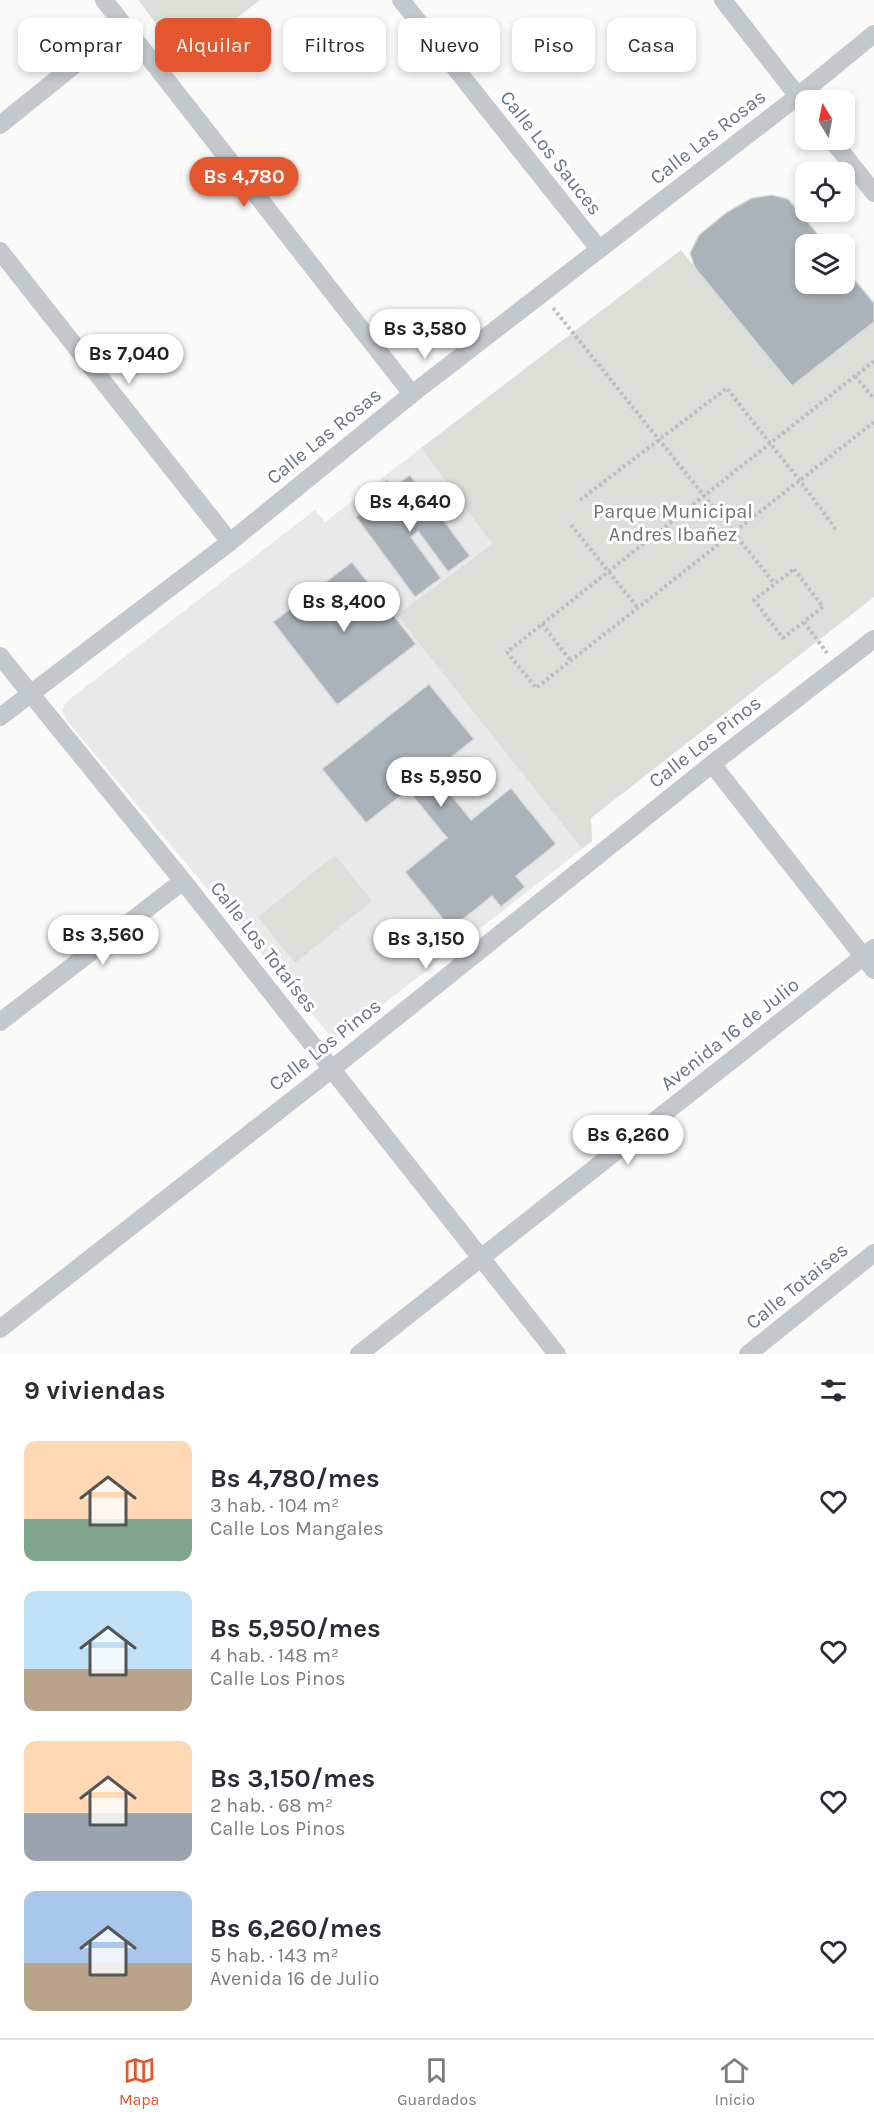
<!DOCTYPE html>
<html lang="es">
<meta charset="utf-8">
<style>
body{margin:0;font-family:Karla,sans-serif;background:#f2f2f3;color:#2b2b33;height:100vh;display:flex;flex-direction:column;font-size:22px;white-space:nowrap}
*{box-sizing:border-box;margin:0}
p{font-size:20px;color:#7c7c81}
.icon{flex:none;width:33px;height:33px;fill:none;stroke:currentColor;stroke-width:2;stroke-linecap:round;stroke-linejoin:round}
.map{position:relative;height:1354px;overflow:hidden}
.details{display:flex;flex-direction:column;background:#fff;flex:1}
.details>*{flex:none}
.banner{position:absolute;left:18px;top:18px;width:838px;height:54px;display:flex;gap:12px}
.needle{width:39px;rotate:350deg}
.fabs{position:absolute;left:795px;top:90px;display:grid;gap:12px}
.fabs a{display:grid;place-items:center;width:60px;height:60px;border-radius:12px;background:#fff;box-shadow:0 3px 9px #0003;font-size:30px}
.price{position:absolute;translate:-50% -51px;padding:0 14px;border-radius:21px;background:#fff;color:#222;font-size:20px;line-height:39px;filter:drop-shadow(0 2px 3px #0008)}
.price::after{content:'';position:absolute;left:50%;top:36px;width:18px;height:14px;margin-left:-9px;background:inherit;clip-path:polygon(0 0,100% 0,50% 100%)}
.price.on{background:#e4572e;color:#fff}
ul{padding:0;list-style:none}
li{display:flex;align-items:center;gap:18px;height:150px;padding:0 24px}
li span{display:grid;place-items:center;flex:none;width:168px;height:120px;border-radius:12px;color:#555}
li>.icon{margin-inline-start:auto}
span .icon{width:72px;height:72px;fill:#fffc;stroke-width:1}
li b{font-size:26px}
h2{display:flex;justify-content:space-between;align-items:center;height:72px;padding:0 24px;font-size:26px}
.pill{padding:0 21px;border-radius:12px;background:#fff;box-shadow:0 3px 9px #0003;font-size:21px;line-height:54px}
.pill.on{background:#e4572e;color:#fff}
.tab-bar{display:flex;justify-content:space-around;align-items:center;height:84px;border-top:2px solid #e1e1e2;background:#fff;font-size:16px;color:#7c7c81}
.tab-bar a{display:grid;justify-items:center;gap:3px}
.tab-bar .on{color:#e4572e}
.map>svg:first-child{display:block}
.built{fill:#e8e9e9}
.green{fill:#dadfd7}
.building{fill:#aab3b9;stroke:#dcdcda;stroke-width:1.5}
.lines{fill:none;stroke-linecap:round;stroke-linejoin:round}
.path{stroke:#bbbfc2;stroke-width:4;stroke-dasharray:3 3;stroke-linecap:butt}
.minor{stroke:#c3c8cc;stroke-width:18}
.labels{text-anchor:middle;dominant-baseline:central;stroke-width:6;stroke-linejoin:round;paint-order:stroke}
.street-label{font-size:20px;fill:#657683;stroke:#fff}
.park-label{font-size:20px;fill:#687a64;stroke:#fff}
</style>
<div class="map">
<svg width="874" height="1354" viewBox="0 0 874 1354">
<rect width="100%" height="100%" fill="#fafaf8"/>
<path class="built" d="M421,448L492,544L398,615L582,849L341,1037H334L327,1032L67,721L62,711L66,702L315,510L325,522Z"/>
<g class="green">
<path d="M138,0H260L183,59Z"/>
<path d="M681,250L792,385L874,322V597L591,818L592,841L582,849L397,615L492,544L421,448Z"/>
<path d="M335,855L372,901L295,963L258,917Z"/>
</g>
<g class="building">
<path d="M772,195L788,199L826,244H806V284H844V267L874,303V322L792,386L695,268L690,253L699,235L727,212L752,198Z"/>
<path d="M410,475L470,556L448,572L418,531L411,537L441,578L415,597L356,517L375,504L367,493L387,480L393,487Z"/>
<path d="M352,562L416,644L337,705L273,622Z"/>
<path d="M429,684L474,739L433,772L471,820L511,788L556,844L516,876L525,887L501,907L492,896L451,929L405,872L447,838L408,790L366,823L322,769Z"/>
</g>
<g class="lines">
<g class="path">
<path d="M553,308L775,584"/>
<path d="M874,361L507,652L536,688L874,422"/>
<path d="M855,376L874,399"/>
<path d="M580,500L727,388C763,436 802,481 836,530"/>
<path d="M571,525L638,608"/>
<path d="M794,569L823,607L783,638L754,600Z"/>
<path d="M804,622L827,653"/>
<path d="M542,624L571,661"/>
</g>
<g class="minor">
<path d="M104,0L412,394"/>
<path d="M401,0L599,249"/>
<path d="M723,0L804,104"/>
<path d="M0,125L124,25"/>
<path d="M832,140L874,193"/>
<path d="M0,251L230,542"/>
<path d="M0,656L183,881L557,1354"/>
<path d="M0,717L230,542L412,394L798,96L874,34"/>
<path d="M712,764L874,970"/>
<path d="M0,1022L183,881"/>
<path d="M0,1329L332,1069L712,764L874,639"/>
<path d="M359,1354L874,948"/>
<path d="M748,1354L874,1253"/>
</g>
</g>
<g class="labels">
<g class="street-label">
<text transform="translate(708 137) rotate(-38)">Calle Las Rosas</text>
<text transform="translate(551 153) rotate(52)">Calle Los Sauces</text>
<text transform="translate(324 436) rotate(-39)">Calle Las Rosas</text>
<text transform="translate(705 742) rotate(-38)">Calle Los Pinos</text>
<text transform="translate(264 947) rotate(52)">Calle Los Totaíses</text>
<text transform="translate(730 1034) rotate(-38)">Avenida 16 de Julio</text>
<text transform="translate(325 1045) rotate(-38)">Calle Los Pinos</text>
<text transform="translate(797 1286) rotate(-39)">Calle Totaises</text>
</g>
<g class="park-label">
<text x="673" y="511">Parque Municipal<tspan x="673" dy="23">Andres Ibañez</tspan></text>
</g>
</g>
</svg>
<div class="fabs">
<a><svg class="needle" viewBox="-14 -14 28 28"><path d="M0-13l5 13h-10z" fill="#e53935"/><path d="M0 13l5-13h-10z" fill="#7c7c81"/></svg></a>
<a><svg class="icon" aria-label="locate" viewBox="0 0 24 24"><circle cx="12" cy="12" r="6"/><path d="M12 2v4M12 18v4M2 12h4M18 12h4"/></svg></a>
<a><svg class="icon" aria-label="layers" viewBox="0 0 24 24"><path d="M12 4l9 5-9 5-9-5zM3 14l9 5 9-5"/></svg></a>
</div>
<b class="price on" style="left:244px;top:208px">Bs 4,780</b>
<b class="price" style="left:425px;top:360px">Bs 3,580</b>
<b class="price" style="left:129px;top:385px">Bs 7,040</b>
<b class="price" style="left:410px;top:533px">Bs 4,640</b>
<b class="price" style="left:344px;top:633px">Bs 8,400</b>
<b class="price" style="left:441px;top:808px">Bs 5,950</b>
<b class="price" style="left:103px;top:966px">Bs 3,560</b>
<b class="price" style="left:426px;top:970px">Bs 3,150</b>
<b class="price" style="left:628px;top:1166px">Bs 6,260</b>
<div class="banner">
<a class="pill">Comprar</a>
<a class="pill on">Alquilar</a>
<a class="pill">Filtros</a>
<a class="pill">Nuevo</a>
<a class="pill">Piso</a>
<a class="pill">Casa</a>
</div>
</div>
<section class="details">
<h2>9 viviendas<svg class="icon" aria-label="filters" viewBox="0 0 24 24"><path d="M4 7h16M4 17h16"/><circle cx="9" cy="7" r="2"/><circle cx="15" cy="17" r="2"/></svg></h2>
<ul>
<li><span style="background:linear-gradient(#ffd9b3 65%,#7fa58c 0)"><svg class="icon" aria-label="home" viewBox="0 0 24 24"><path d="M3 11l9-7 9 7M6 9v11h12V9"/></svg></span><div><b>Bs 4,780/mes</b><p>3 hab. · 104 m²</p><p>Calle Los Mangales</p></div><svg class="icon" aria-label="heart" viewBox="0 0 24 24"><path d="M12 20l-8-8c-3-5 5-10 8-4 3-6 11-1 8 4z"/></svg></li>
<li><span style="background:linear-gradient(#bfe0f5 65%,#b9a48a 0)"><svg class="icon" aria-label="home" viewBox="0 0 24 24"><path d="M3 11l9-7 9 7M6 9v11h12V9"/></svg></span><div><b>Bs 5,950/mes</b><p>4 hab. · 148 m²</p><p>Calle Los Pinos</p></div><svg class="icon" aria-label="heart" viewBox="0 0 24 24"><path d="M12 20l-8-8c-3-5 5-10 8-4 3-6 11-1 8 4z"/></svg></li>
<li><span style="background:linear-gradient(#ffd9b3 60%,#9aa5b1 0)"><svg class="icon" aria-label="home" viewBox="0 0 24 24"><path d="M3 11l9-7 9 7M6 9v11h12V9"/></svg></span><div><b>Bs 3,150/mes</b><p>2 hab. · 68 m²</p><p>Calle Los Pinos</p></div><svg class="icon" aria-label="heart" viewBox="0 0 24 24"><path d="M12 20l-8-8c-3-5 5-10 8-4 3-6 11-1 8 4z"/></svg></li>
<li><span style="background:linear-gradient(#a9c7e8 60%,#b9a48a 0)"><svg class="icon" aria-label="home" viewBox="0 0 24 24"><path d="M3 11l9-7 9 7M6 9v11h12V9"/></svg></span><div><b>Bs 6,260/mes</b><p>5 hab. · 143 m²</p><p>Avenida 16 de Julio</p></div><svg class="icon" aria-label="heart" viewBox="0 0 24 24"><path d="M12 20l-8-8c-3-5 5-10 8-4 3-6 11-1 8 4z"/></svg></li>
</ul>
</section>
<nav class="tab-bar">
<a class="on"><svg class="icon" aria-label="map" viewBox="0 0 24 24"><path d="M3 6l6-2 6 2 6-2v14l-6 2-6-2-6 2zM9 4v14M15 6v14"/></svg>Mapa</a>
<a><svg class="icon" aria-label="saved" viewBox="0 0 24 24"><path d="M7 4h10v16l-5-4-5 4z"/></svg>Guardados</a>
<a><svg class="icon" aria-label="home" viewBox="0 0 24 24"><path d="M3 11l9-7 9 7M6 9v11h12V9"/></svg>Inicio</a>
</nav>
